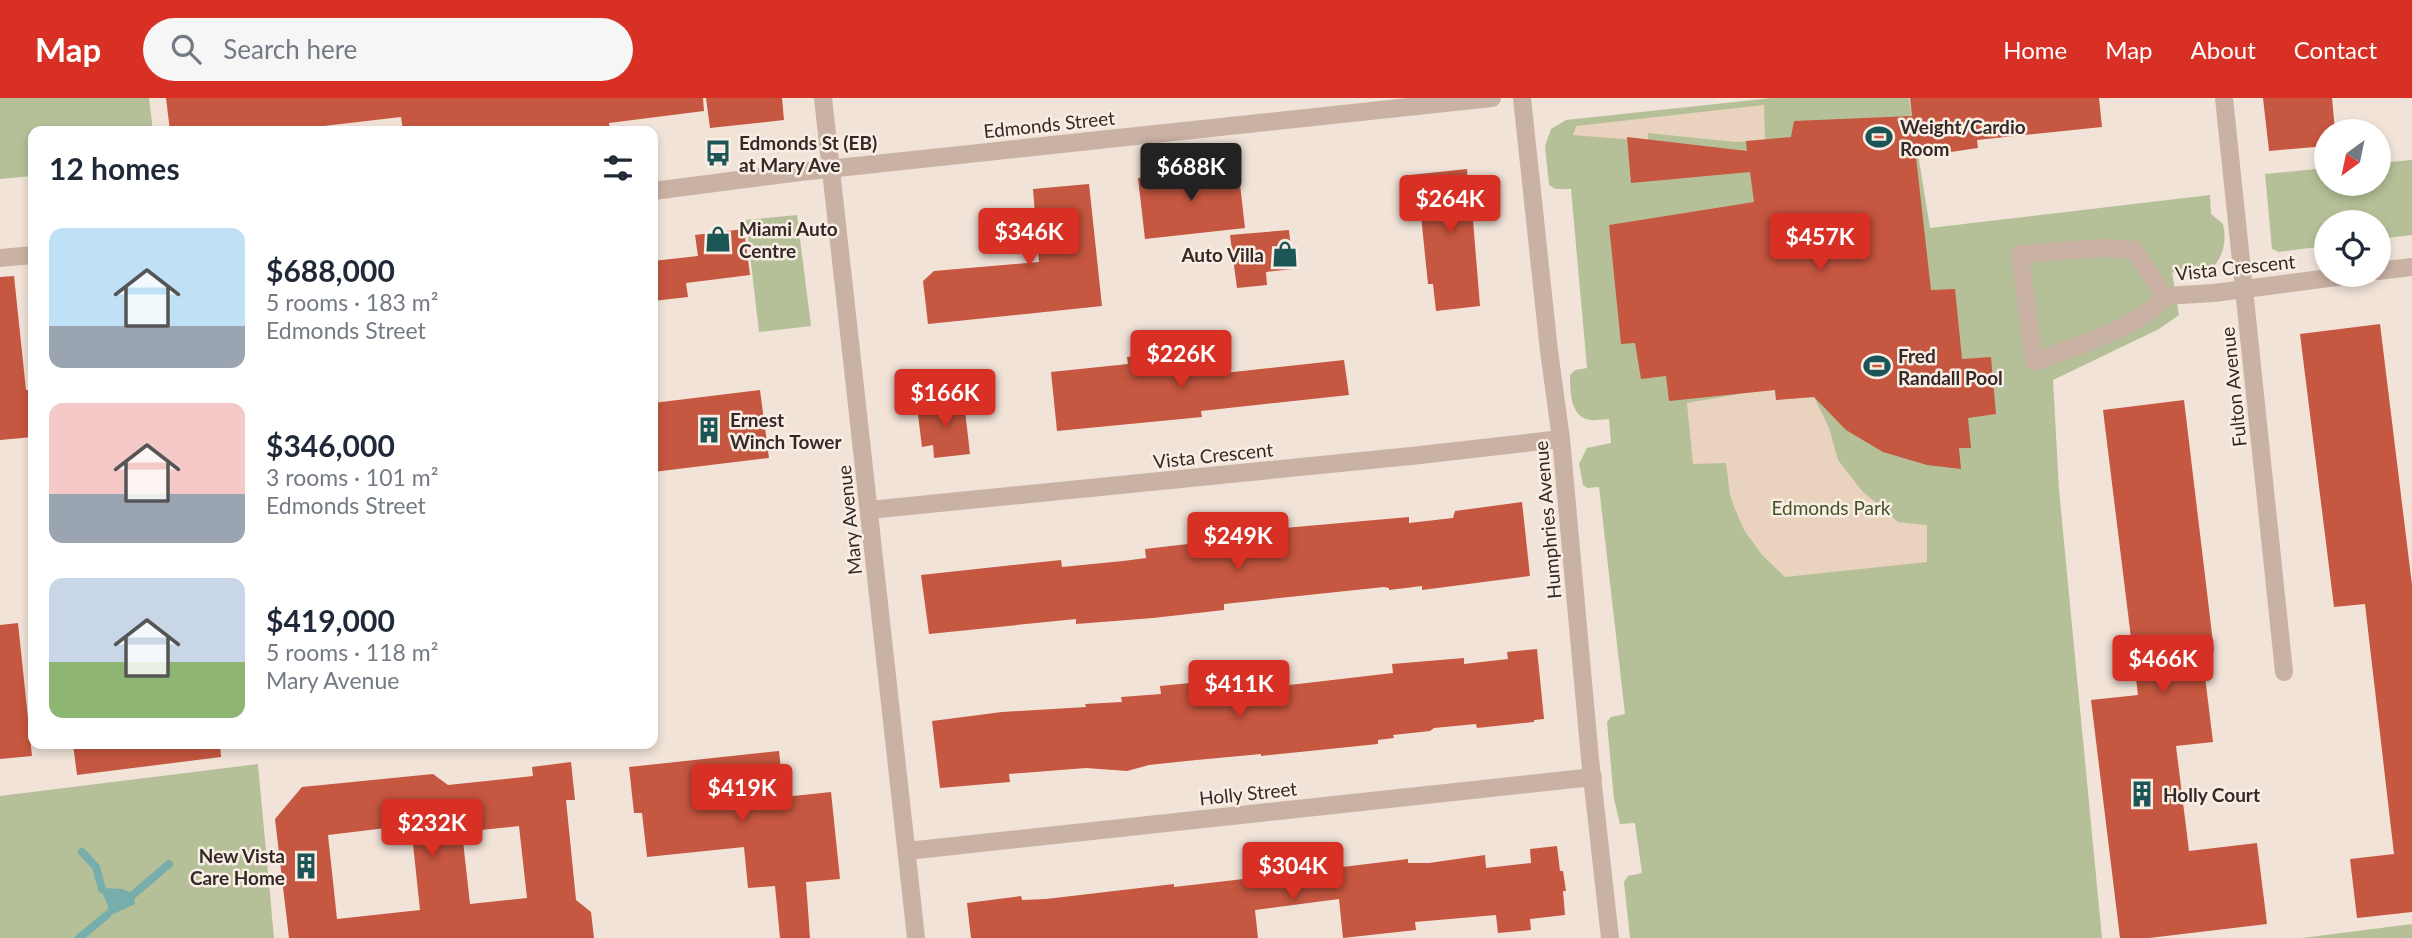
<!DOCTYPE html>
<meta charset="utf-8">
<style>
body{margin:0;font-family:Lato,sans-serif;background:#f6f6f7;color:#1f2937;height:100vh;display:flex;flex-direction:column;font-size:26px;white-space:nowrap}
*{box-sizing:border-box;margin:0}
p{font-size:23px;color:#747a83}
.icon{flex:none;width:38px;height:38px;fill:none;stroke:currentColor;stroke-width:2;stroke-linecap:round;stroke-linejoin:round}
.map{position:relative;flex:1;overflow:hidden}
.sheet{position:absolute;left:28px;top:28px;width:630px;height:623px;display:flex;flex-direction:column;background:#fff;border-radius:14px;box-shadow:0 4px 10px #0003}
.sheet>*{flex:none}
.needle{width:46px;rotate:213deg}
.controls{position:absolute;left:2314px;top:21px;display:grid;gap:14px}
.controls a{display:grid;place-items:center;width:77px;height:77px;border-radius:50%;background:#fff;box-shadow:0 4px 10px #0003;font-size:35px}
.price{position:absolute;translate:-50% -60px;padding:0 16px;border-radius:7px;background:#d93025;color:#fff;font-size:23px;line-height:46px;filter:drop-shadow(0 2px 4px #0008)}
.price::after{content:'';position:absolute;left:50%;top:42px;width:21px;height:16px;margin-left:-10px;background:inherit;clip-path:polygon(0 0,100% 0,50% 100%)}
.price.current{background:#222;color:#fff}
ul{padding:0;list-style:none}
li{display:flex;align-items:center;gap:21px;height:175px;padding:0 21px}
li span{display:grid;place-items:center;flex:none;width:196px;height:140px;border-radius:14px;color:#555}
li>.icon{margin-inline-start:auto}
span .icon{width:84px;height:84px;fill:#fffc;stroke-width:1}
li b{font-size:30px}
h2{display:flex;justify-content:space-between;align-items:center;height:84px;padding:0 21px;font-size:30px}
header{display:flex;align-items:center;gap:42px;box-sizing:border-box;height:98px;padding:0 35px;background:#d93025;color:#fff}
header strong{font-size:33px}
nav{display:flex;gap:38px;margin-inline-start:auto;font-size:24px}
.search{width:490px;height:63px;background:#f6f6f7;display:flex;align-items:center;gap:18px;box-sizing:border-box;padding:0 24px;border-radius:38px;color:#747a83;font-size:26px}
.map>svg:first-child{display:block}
.green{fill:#b5c098}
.plaza{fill:#e9d3be}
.water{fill:#77aeac}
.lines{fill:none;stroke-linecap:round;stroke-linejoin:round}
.stream{stroke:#77aeac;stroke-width:8}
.building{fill:#c65740;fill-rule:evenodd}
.minor{stroke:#c9b2a4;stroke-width:18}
.tertiary{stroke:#c9b2a4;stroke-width:18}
.labels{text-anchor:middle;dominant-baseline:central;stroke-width:5;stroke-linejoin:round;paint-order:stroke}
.street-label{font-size:19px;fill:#342926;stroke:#f9eee4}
.poi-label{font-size:19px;font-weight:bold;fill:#342926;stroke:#f9eee4;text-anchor:start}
.park-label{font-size:19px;fill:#465229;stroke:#f9eee4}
</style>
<header>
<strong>Map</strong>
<div class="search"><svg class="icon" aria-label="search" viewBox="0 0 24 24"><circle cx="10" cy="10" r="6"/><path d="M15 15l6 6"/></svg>Search here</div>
<nav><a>Home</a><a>Map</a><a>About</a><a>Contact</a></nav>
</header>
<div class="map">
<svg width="2412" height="840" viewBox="0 0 2412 840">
<rect width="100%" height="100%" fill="#f1e3d8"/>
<g class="green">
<path d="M0,0H149L153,33H33V78L0,81Z"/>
<path d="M1772,0H1909L1930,130L2210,97L2211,116L2223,126C2231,159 2207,190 2172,174L2179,217L2159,231L2053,282L2059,392L2102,840H1630L1624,784L1628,778L1642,775L1635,725L1620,726L1614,701L1607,624L1611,619L1625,616L1599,389L1587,390L1583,387L1579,366L1587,350L1611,345L1609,321C1603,321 1596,323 1591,322C1570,320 1570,293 1570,277L1575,272L1587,270L1571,91H1555L1549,87L1545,48L1551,31L1566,22Z"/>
<path d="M2412,62V137L2378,141V124H2326V148L2279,154L2272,151L2265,76L2326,70V86H2378V65Z"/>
<path d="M797,117L811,228L759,234L746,122Z"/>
<path d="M258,666L274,840H0V698Z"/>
<path d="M2412,826V840H2302Z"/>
</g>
<g class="plaza">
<path d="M1764,7L1765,42L1736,44L1648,35V43L1573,37L1576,28Z"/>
<path d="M1773,267L1776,302L1814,299L1829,330L1838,362L1862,393L1898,424L1927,427V464L1785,479L1762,457L1744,432L1734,409L1730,397L1726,365L1693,366L1687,305L1739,296Z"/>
</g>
<path class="water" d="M104,790L123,791L134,796L135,806L109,818L107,817L108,808L101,792Z"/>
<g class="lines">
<g class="stream">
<path d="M82,754L96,769L102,791"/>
<path d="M134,796L169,766"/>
<path d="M79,840L107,817"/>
</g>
</g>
<g class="building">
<path d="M166,0H703L704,13L609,25L610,33H403L401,19L315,29L316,33H170Z"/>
<path d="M706,0H782L784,22L710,30Z"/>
<path d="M1910,0H2099L2102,29L1977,42L1978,50L1916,59L1931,192L1955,191L1962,261L1991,259L1996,316L1968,320L1971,350H1959L1961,371L1927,367L1883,354L1846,332L1814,299L1776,302L1775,292L1669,303L1666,278L1641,281L1635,245L1621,246L1609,127L1754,104L1750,74L1631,85L1627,39L1747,53L1746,43L1791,39L1794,23L1912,18Z"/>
<path d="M2263,0H2332L2335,33H2326V48L2269,53Z"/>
<path d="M1238,69L1245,130L1145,141L1138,80Z"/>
<path d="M1467,71L1468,86L1487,84L1489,108L1472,110L1480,208L1436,213L1433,186H1428L1420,108L1413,109L1410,77Z"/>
<path d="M1089,86L1102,208L928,226L923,183L934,173L1039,164L1033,91Z"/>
<path d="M744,131L750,177L686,185L688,199L653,203V163L698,158L695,137Z"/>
<path d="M1289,132L1293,171L1266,174L1267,187L1237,190L1230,137Z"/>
<path d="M14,178L26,292L33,291V339L0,342V179Z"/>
<path d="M2380,226L2412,487V814L2357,820L2350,761L2394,756L2365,506L2334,509L2300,236Z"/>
<path d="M1194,251L1197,278L1344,262L1349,297L1201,313L1202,319L1057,333L1051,274L1128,266L1127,259Z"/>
<path d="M760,292L769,360L653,374V305Z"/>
<path d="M2184,302L2214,553L2202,554L2213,644L2176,648L2189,753L2257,745L2267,826L2149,840H2120L2091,602L2138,597L2103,312Z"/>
<path d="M964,304L970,356L934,360L933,347L922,349L917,309Z"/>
<path d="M1522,404L1530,478L1422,492V488L1389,492V490L1384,489L1224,506V512L1153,520L1076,526V521L929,536L921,477L1061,462L1062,469L1123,463L1146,460L1145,451L1205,444L1204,442L1222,440L1221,438L1260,432L1409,419V425L1453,420L1455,413Z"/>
<path d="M18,525L32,658L0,661V527Z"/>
<path d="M1537,551L1544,621L1534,622V624L1477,630L1476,626L1434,630L1430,633L1393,637L1394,640L1378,642V646L1261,658V656L1186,663L1149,667L1127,673L1086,670L1009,676L1010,684L940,690L932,623L1002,614L1086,609L1085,606L1122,604L1121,599L1161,596L1160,588L1231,581L1232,591L1272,587V589L1393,575L1392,566L1464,560V566L1508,561L1507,554Z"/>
<path d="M73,646H220L221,659L77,677Z"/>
<path d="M779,653L784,699L831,694L840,781L806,784L810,840H780L775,788L748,790L744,749L647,759L642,715H634L629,669Z"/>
<path d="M571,664L575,702H566L576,802L591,814L594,840H289L275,721L302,689L433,676L448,687L533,678L532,669ZM411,727L420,812L337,821L328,737ZM519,728L527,800L470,806L462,734Z"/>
<path d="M1557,748L1560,773H1563L1566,793H1563L1565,817L1530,821L1531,832L1498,835L1496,817L1415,824L1416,832L1343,840L1339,801L1255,812L1258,840H971L967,805L1021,798L1022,802L1046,801L1174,786V789L1261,779L1260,773L1325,764L1326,771L1408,761V765H1429L1485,757L1486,770L1531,765L1530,751Z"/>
</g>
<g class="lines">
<g class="minor">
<path d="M823,0L916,840"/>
<path d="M1522,0L1549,253L1561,341L1590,661L1610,840"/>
<path d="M2224,0L2284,574"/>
<path d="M2103,150L2134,152L2165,198C2144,228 2070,250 2034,264L2020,156Z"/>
<path d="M2378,173L2412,169"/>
<path d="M2165,198L2214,195L2352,177"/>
<path d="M869,412L1411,358L1561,341"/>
<path d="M907,753L1593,679"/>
</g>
<g class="tertiary">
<path d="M653,93L800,74L1492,0"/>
<path d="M0,160L33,157"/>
</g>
</g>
<defs>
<g id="stadium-bare" transform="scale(2.1)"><path d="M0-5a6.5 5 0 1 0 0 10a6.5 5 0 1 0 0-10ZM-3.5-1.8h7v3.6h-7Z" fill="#1b5555" stroke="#f9eee4" stroke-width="2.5" paint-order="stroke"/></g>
<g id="bus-bare" transform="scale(2.1)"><path d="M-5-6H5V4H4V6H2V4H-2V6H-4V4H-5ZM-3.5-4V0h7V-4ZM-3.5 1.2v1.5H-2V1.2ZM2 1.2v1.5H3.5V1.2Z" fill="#1b5555" stroke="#f9eee4" stroke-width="2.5" paint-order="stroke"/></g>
<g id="shop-bare" transform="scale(2.1)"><path d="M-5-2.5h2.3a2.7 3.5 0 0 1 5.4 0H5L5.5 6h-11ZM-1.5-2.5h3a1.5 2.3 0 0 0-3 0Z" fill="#1b5555" stroke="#f9eee4" stroke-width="2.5" paint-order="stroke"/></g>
<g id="building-bare" transform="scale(2.1)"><path d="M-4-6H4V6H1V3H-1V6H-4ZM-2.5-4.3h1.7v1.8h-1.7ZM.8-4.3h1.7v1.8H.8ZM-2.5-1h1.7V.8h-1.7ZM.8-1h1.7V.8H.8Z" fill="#1b5555" stroke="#f9eee4" stroke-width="2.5" paint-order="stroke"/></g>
</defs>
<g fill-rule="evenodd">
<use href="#stadium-bare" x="1879" y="39"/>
<use href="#bus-bare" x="718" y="55"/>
<use href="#shop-bare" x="718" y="141"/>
<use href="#shop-bare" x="1285" y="156"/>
<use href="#stadium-bare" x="1877" y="268"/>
<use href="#building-bare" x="709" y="332"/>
<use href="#building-bare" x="2142" y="696"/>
<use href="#building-bare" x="306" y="768"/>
</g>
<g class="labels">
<g class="street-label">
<text transform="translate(1049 26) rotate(-6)">Edmonds Street</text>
<text transform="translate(2235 169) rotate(-6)">Vista Crescent</text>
<text transform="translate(2233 289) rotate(-96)">Fulton Avenue</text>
<text transform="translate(1213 357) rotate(-6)">Vista Crescent</text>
<text transform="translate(849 422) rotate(-96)">Mary Avenue</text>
<text transform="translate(1547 422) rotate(-95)">Humphries Avenue</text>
<text transform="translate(1248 695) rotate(-6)">Holly Street</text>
</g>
<g class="poi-label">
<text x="1900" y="28">Weight/Cardio<tspan x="1900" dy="22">Room</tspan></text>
<text x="739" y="44">Edmonds St (EB)<tspan x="739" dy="22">at Mary Ave</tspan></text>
<text x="739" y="130">Miami Auto<tspan x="739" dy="22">Centre</tspan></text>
<text x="1264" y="156" text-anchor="end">Auto Villa</text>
<text x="1898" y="257">Fred<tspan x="1898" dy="22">Randall Pool</tspan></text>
<text x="730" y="321">Ernest<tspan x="730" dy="22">Winch Tower</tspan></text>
<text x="2163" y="696">Holly Court</text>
<text x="285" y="757" text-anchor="end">New Vista<tspan x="285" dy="22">Care Home</tspan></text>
</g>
<g class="park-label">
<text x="1831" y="409">Edmonds Park</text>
</g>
</g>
</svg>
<div class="controls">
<a><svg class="needle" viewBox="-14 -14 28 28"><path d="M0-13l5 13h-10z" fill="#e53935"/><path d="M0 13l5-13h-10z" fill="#747a83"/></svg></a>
<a><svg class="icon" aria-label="locate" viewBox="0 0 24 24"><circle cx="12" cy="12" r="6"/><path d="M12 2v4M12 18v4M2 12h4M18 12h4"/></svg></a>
</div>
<b class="price current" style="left:1191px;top:105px">$688K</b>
<b class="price" style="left:1450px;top:137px">$264K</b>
<b class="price" style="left:1029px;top:170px">$346K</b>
<b class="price" style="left:1820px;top:175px">$457K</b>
<b class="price" style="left:1181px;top:292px">$226K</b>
<b class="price" style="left:945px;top:331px">$166K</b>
<b class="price" style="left:1238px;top:474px">$249K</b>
<b class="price" style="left:2163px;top:597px">$466K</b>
<b class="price" style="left:1239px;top:622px">$411K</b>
<b class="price" style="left:742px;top:726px">$419K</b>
<b class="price" style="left:432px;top:761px">$232K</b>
<b class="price" style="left:1293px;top:804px">$304K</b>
<section class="sheet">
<h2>12 homes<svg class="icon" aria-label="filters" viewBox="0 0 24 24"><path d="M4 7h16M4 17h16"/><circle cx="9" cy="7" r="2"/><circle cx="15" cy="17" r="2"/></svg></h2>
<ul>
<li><span style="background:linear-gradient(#bfe0f5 70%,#9aa5b1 0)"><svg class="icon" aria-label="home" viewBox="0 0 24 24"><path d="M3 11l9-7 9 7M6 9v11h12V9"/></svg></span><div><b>$688,000</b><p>5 rooms · 183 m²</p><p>Edmonds Street</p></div></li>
<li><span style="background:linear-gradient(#f6c9c9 65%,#9aa5b1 0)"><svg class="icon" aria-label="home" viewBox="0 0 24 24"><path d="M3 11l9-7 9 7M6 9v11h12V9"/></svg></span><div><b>$346,000</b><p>3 rooms · 101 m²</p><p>Edmonds Street</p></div></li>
<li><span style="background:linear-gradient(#c9d6e8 60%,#8fb573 0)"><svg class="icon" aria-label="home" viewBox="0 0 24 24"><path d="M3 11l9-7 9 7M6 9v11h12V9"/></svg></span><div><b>$419,000</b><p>5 rooms · 118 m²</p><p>Mary Avenue</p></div></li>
</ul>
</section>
</div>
